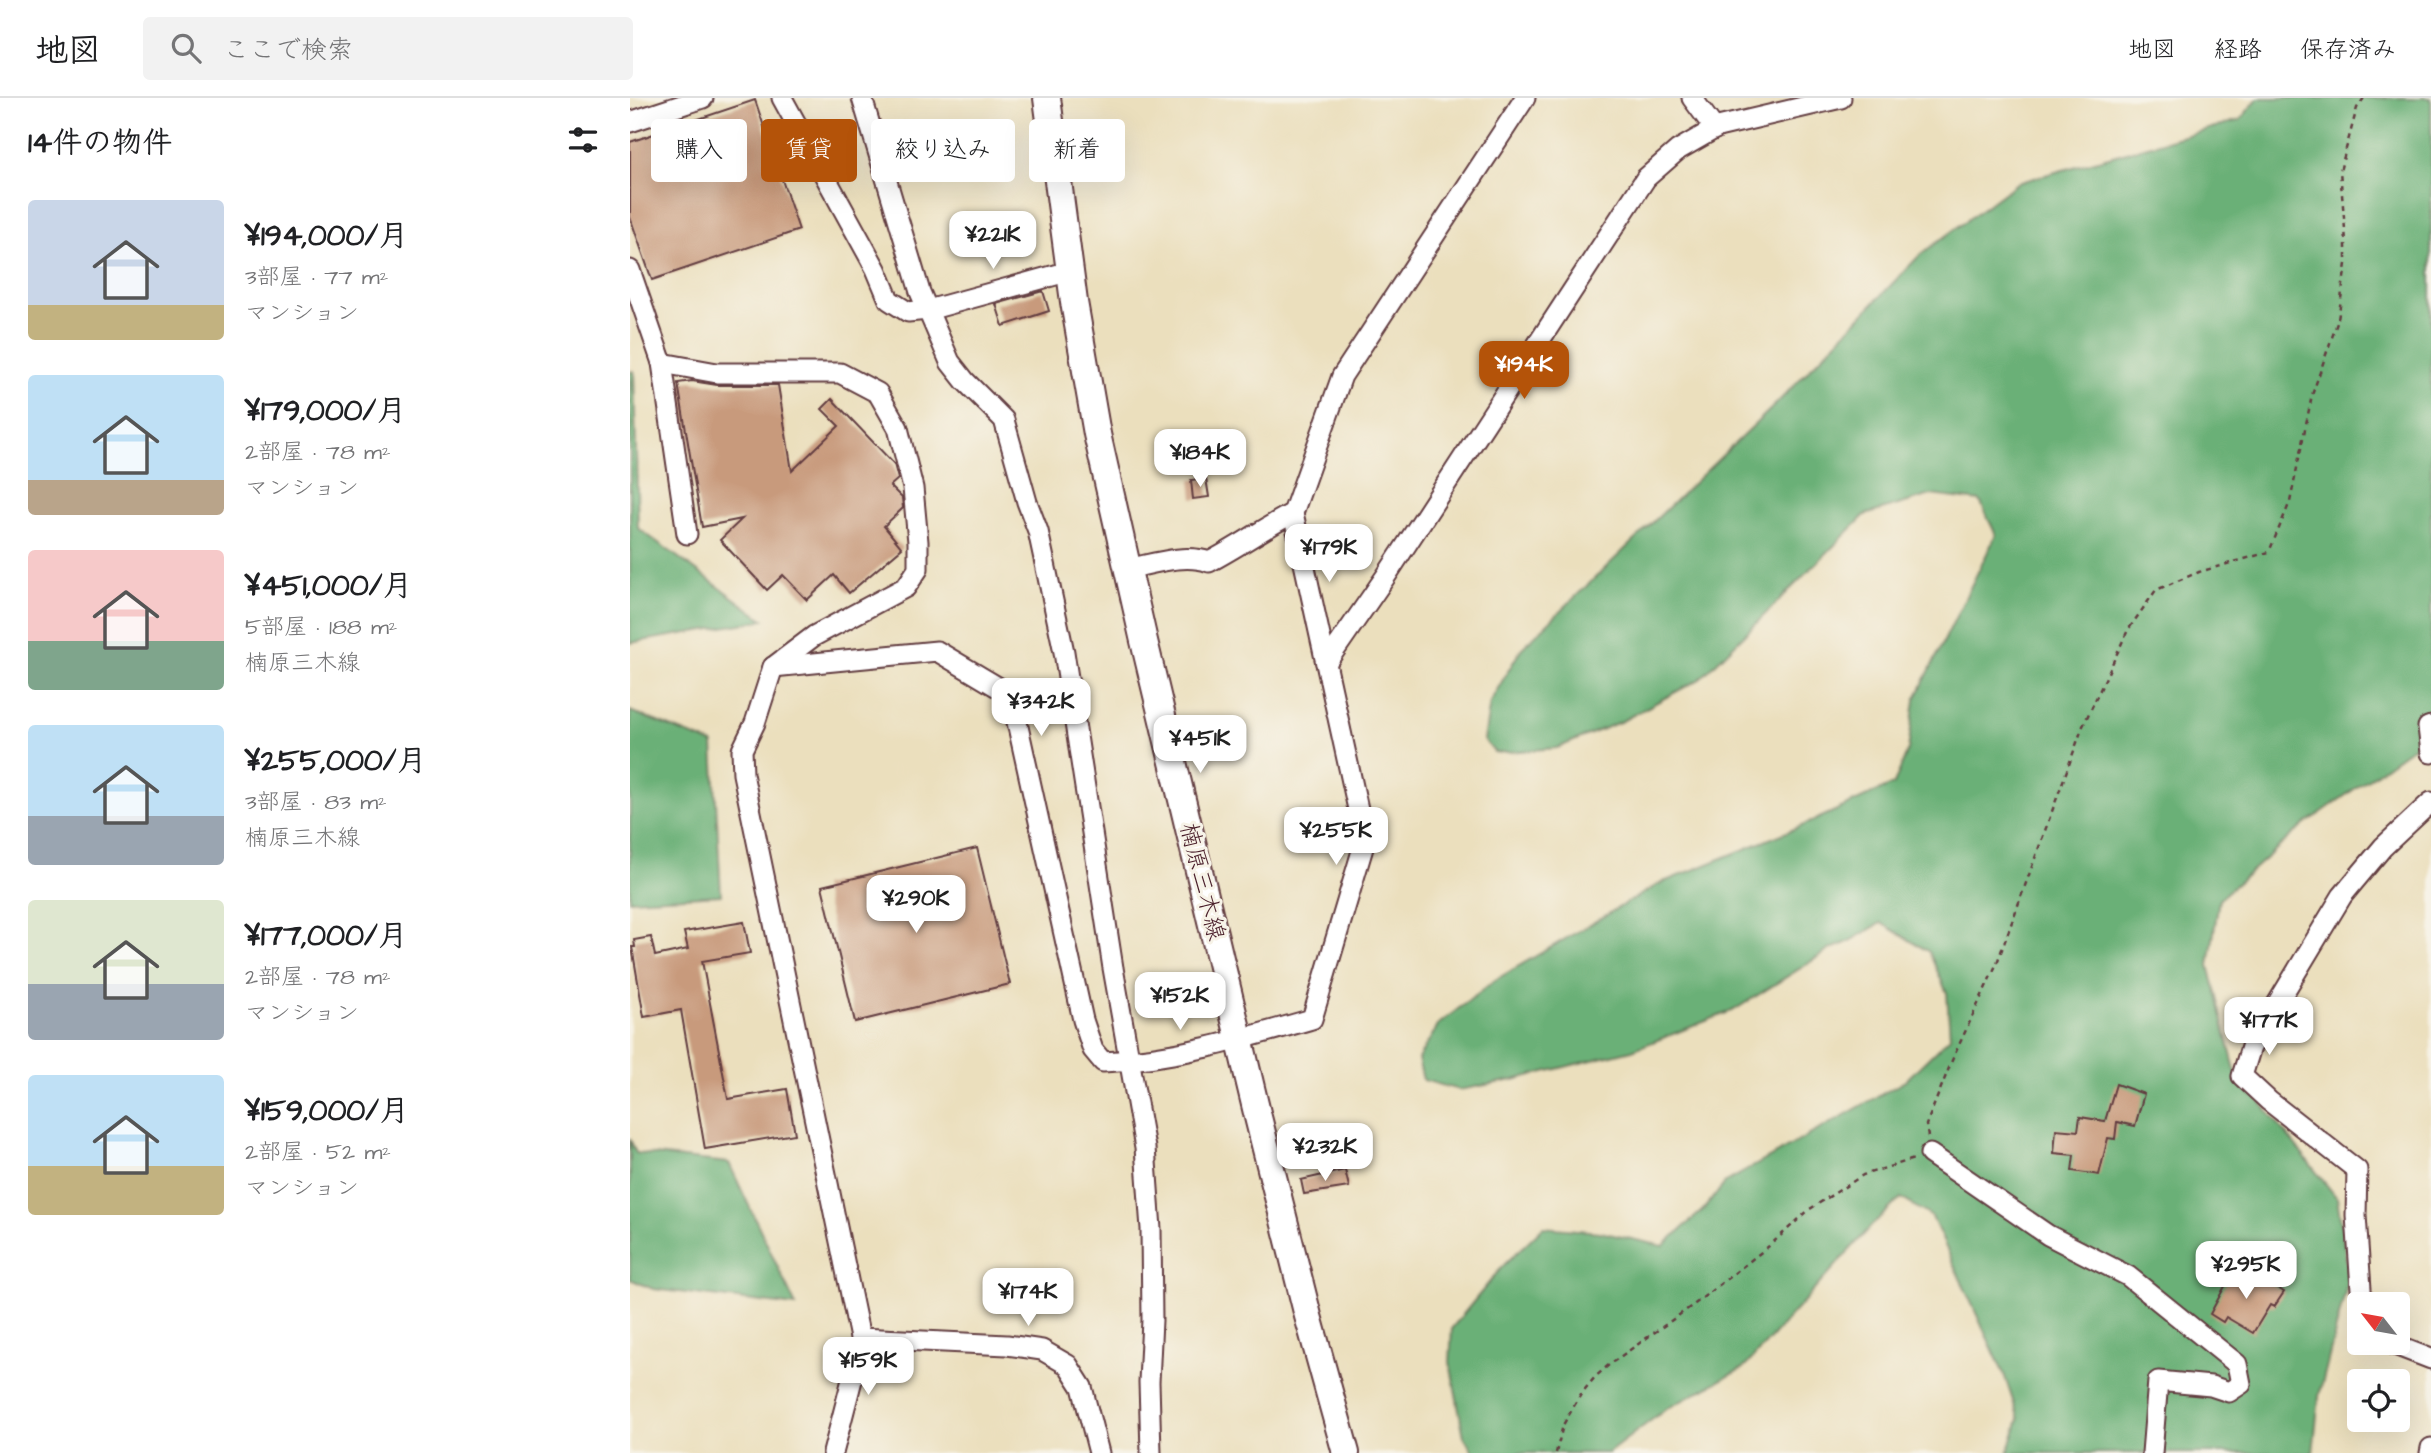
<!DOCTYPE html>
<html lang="ja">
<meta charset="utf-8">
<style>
body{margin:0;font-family:"Architects Daughter","Klee One",sans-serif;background:#f2f2f2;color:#202124;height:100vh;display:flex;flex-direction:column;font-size:26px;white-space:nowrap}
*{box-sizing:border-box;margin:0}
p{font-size:23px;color:#757577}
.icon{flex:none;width:38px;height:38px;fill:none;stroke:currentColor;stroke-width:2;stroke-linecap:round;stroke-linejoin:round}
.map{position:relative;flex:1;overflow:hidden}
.sheet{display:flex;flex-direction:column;background:#fff;width:630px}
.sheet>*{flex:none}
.top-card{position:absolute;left:21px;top:21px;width:665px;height:63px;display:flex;gap:14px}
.needle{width:46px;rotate:301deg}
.buttons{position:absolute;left:1717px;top:1194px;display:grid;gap:14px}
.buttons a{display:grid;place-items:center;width:63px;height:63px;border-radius:7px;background:#fff;box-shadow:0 7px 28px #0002;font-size:35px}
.price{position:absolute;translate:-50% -60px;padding:0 16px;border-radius:14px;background:#fff;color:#222;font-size:23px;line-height:46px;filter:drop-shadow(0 2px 4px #0008)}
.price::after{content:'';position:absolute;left:50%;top:42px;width:21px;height:16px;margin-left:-10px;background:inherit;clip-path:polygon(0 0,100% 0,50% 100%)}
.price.current{background:#b45309;color:#fff}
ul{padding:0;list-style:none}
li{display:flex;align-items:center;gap:21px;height:175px;padding:0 28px}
li span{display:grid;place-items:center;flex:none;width:196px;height:140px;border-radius:7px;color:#555}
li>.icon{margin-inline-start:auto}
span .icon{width:84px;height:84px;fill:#fffc;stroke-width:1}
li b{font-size:30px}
h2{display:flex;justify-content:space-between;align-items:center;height:84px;padding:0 28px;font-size:30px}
.pill{padding:0 24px;border-radius:7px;background:#fff;box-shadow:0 7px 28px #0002;font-size:24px;line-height:63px}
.pill.current{background:#b45309;color:#fff}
header{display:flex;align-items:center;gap:42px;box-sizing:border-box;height:98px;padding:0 35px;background:#fff;border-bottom:2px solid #e0e0e0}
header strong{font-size:33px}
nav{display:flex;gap:38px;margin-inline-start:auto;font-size:24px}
.search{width:490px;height:63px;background:#f2f2f2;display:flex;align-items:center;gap:18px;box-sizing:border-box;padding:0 24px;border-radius:7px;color:#757577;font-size:26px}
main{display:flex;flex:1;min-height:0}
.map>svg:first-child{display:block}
.forest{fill:#6ab077;stroke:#5a6851;stroke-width:2}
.building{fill:#c89a7c}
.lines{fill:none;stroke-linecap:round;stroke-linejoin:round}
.minor-casing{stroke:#623c41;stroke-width:23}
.major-casing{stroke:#623c41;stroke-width:30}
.path{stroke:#623c41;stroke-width:2.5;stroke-dasharray:5 5;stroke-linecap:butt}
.minor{stroke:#fff;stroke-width:19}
.major{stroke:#fff;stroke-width:26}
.labels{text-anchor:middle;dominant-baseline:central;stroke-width:6;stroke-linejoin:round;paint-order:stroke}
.street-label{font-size:24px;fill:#4a1f2b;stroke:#f7f3e8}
</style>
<header>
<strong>地図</strong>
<div class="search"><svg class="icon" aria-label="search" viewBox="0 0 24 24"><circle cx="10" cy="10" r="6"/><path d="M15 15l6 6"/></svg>ここで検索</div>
<nav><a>地図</a><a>経路</a><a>保存済み</a></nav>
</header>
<main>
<section class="sheet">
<h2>14件の物件<svg class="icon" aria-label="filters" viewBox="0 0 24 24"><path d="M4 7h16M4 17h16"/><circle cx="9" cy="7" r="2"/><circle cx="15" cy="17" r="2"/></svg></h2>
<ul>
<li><span style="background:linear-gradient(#c9d6e8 75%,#c2b280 0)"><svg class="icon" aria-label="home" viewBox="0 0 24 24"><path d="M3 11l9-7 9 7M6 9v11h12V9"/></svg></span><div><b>¥194,000/月</b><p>3部屋 · 77 m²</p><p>マンション</p></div></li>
<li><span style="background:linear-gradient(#bfe0f5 75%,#b9a48a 0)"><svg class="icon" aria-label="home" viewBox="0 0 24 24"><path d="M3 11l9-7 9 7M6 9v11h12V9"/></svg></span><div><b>¥179,000/月</b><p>2部屋 · 78 m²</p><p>マンション</p></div></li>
<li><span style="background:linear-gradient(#f6c9c9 65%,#7fa58c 0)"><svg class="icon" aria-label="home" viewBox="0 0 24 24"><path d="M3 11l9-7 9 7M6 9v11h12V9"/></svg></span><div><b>¥451,000/月</b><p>5部屋 · 188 m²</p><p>楠原三木線</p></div></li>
<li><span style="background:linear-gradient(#bfe0f5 65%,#9aa5b1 0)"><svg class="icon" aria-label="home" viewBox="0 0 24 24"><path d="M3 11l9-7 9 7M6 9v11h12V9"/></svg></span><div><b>¥255,000/月</b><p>3部屋 · 83 m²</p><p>楠原三木線</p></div></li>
<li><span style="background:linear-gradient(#dfe7d0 60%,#9aa5b1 0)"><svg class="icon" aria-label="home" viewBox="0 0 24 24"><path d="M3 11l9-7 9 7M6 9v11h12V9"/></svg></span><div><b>¥177,000/月</b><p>2部屋 · 78 m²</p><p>マンション</p></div></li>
<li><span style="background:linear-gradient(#bfe0f5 65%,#c2b280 0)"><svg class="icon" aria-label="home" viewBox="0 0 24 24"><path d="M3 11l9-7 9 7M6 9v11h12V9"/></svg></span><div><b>¥159,000/月</b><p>2部屋 · 52 m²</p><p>マンション</p></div></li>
</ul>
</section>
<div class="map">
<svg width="1801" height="1355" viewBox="0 0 1801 1355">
<rect width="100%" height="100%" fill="#f7f3e8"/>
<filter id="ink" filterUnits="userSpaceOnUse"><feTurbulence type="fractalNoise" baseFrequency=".0143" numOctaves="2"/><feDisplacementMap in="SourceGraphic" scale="14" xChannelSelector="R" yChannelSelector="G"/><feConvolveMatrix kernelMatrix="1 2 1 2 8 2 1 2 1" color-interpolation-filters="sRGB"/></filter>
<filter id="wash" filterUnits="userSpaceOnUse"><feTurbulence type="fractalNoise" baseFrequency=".00686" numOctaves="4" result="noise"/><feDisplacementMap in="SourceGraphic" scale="28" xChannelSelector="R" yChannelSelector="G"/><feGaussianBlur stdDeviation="1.57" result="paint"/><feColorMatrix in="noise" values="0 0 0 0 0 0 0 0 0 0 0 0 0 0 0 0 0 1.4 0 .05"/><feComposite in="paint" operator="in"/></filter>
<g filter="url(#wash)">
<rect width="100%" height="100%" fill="#ebdfbd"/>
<g class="forest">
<path d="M1628,0H1801V636L1674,727L1589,801L1579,867L1605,972L1707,1100L1719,1179L1689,1298L1683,1355H1378L1389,1321L1374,1276L1302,1119L1271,1100L1244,1125L1115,1269L1036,1311L978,1355H844L834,1339L820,1264L822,1230L871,1170L913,1129L970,1134L1033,1148L1073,1112L1096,1084L1275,983L1320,939L1317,895L1299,854L1251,825L1216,845L1201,851L1104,912L1002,952L883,982L829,992L793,982L788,961L809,926L865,882L1031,785L1174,727L1264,686L1278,652L1285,602L1366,437L1350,403L1301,397L1235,417L1070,581L992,623L927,650L865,655L854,642L860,604L891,551L1147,305L1290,157L1387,85L1610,22Z"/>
<path d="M4,273L8,430L134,522L0,545V274Z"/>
<path d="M0,613L83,646L91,797L0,802Z"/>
<path d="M0,1041L6,1055L99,1065L166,1208L23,1191L0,1181Z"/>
</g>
<g id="blocks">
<g class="building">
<path d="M125,2L169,132L22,182L0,119V44Z"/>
<path d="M413,193L419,213L373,228L366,206Z"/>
<path d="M62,283L87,287H148L162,373L209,328L192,311L202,301L264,366L268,381L260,388L272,400L273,410L254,428L272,450L219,495L204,477L177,502L153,477L137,492L90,442L112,421L72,429L48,285Z"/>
<path d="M576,380L579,399L563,401L561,382Z"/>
<path d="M347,750L380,886L225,924L192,788Z"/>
<path d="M114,824L120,855L72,863L98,1001L157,991L165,1036L75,1051L51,912L14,919L2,849H5L4,842L21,839L25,858L58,851L54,834Z"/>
<path d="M1486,986L1514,996L1505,1028L1487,1024L1485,1041L1478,1040L1469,1077L1442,1073L1444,1057L1424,1055L1426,1031L1448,1033L1450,1019L1475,1023Z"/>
<path d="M715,1072L719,1089L674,1096L671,1082Z"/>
<path d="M1619,1173L1654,1194L1644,1209L1640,1207L1623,1235L1596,1219L1593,1224L1580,1216L1601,1177L1612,1183Z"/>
</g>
</g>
</g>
<g filter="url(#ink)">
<use href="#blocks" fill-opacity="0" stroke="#623c41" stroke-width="2"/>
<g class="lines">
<g class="minor-casing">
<g id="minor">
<path d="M152,0L246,171L259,202L278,214L298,212L440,173"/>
<path d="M232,0L290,194L320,264L335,283L374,322L397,404L408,433L434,554L483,870L515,1050L521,1131L522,1222L519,1284L521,1355"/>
<path d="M1062,0L1085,31"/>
<path d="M0,24L73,0"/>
<path d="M0,172L32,265L57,436"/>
<path d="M32,265L87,275H210L248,295L268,330L283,390L288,444V471L276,489L184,538L143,569L125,625L112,652L113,676L230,1240L231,1247L203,1355"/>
<path d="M497,471C523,466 554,455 579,464C608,449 634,430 663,415"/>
<path d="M696,565L756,478L1016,80L1048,52L1088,29L1211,0"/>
<path d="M143,569L307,553L381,597L453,922L463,952L473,964C545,961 613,941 682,921L735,743L663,415L712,278L895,0"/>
<path d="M1801,628L1798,629L1801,655"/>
<path d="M1300,1056L1418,1137L1498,1178L1607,1266L1611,1286L1599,1294L1581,1288L1528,1283L1522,1355"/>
<path d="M1732,1206L1726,1117L1727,1072L1639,1003L1612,978L1621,949L1712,798L1753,749L1801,704"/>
<path d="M230,1240L377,1247L412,1252L438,1267L452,1289L469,1355"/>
<path d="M1757,1244L1801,1261"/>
<path d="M1800,1355L1801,1350"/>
</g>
</g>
<g class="major-casing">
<path id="major" d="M417,0L444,204L467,336L514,543L628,1019L678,1218L716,1355"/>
</g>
<g class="path">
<path d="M1298,1039L1296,1027L1323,960L1367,865L1453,628L1498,532L1526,492L1569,474L1639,454L1660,404L1682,297L1708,222L1716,166V143L1710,73L1727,10L1734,0"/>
<path d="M926,1355L933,1327L951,1296L965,1279L980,1266L1066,1205L1139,1148L1180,1111L1233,1077L1284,1061"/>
</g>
<use href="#minor" class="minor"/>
<use href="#major" class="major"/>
</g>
</g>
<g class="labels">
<g class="street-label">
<text transform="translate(572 784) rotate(76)">楠原三木線</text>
</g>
</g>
</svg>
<div class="buttons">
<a><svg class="needle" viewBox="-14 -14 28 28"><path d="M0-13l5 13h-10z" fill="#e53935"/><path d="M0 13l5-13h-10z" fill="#757577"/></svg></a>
<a><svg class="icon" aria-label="locate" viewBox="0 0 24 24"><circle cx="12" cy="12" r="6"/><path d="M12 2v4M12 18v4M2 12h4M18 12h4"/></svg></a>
</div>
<b class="price" style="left:363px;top:173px">¥221K</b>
<b class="price current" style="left:894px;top:303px">¥194K</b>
<b class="price" style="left:570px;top:391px">¥184K</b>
<b class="price" style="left:699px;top:486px">¥179K</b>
<b class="price" style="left:411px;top:640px">¥342K</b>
<b class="price" style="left:570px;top:677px">¥451K</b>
<b class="price" style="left:706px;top:769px">¥255K</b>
<b class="price" style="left:286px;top:837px">¥290K</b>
<b class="price" style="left:550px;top:934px">¥152K</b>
<b class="price" style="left:1639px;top:959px">¥177K</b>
<b class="price" style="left:695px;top:1085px">¥232K</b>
<b class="price" style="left:1616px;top:1203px">¥295K</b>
<b class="price" style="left:398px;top:1230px">¥174K</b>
<b class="price" style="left:238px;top:1299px">¥159K</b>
<div class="top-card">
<a class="pill">購入</a>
<a class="pill current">賃貸</a>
<a class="pill">絞り込み</a>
<a class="pill">新着</a>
</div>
</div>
</main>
